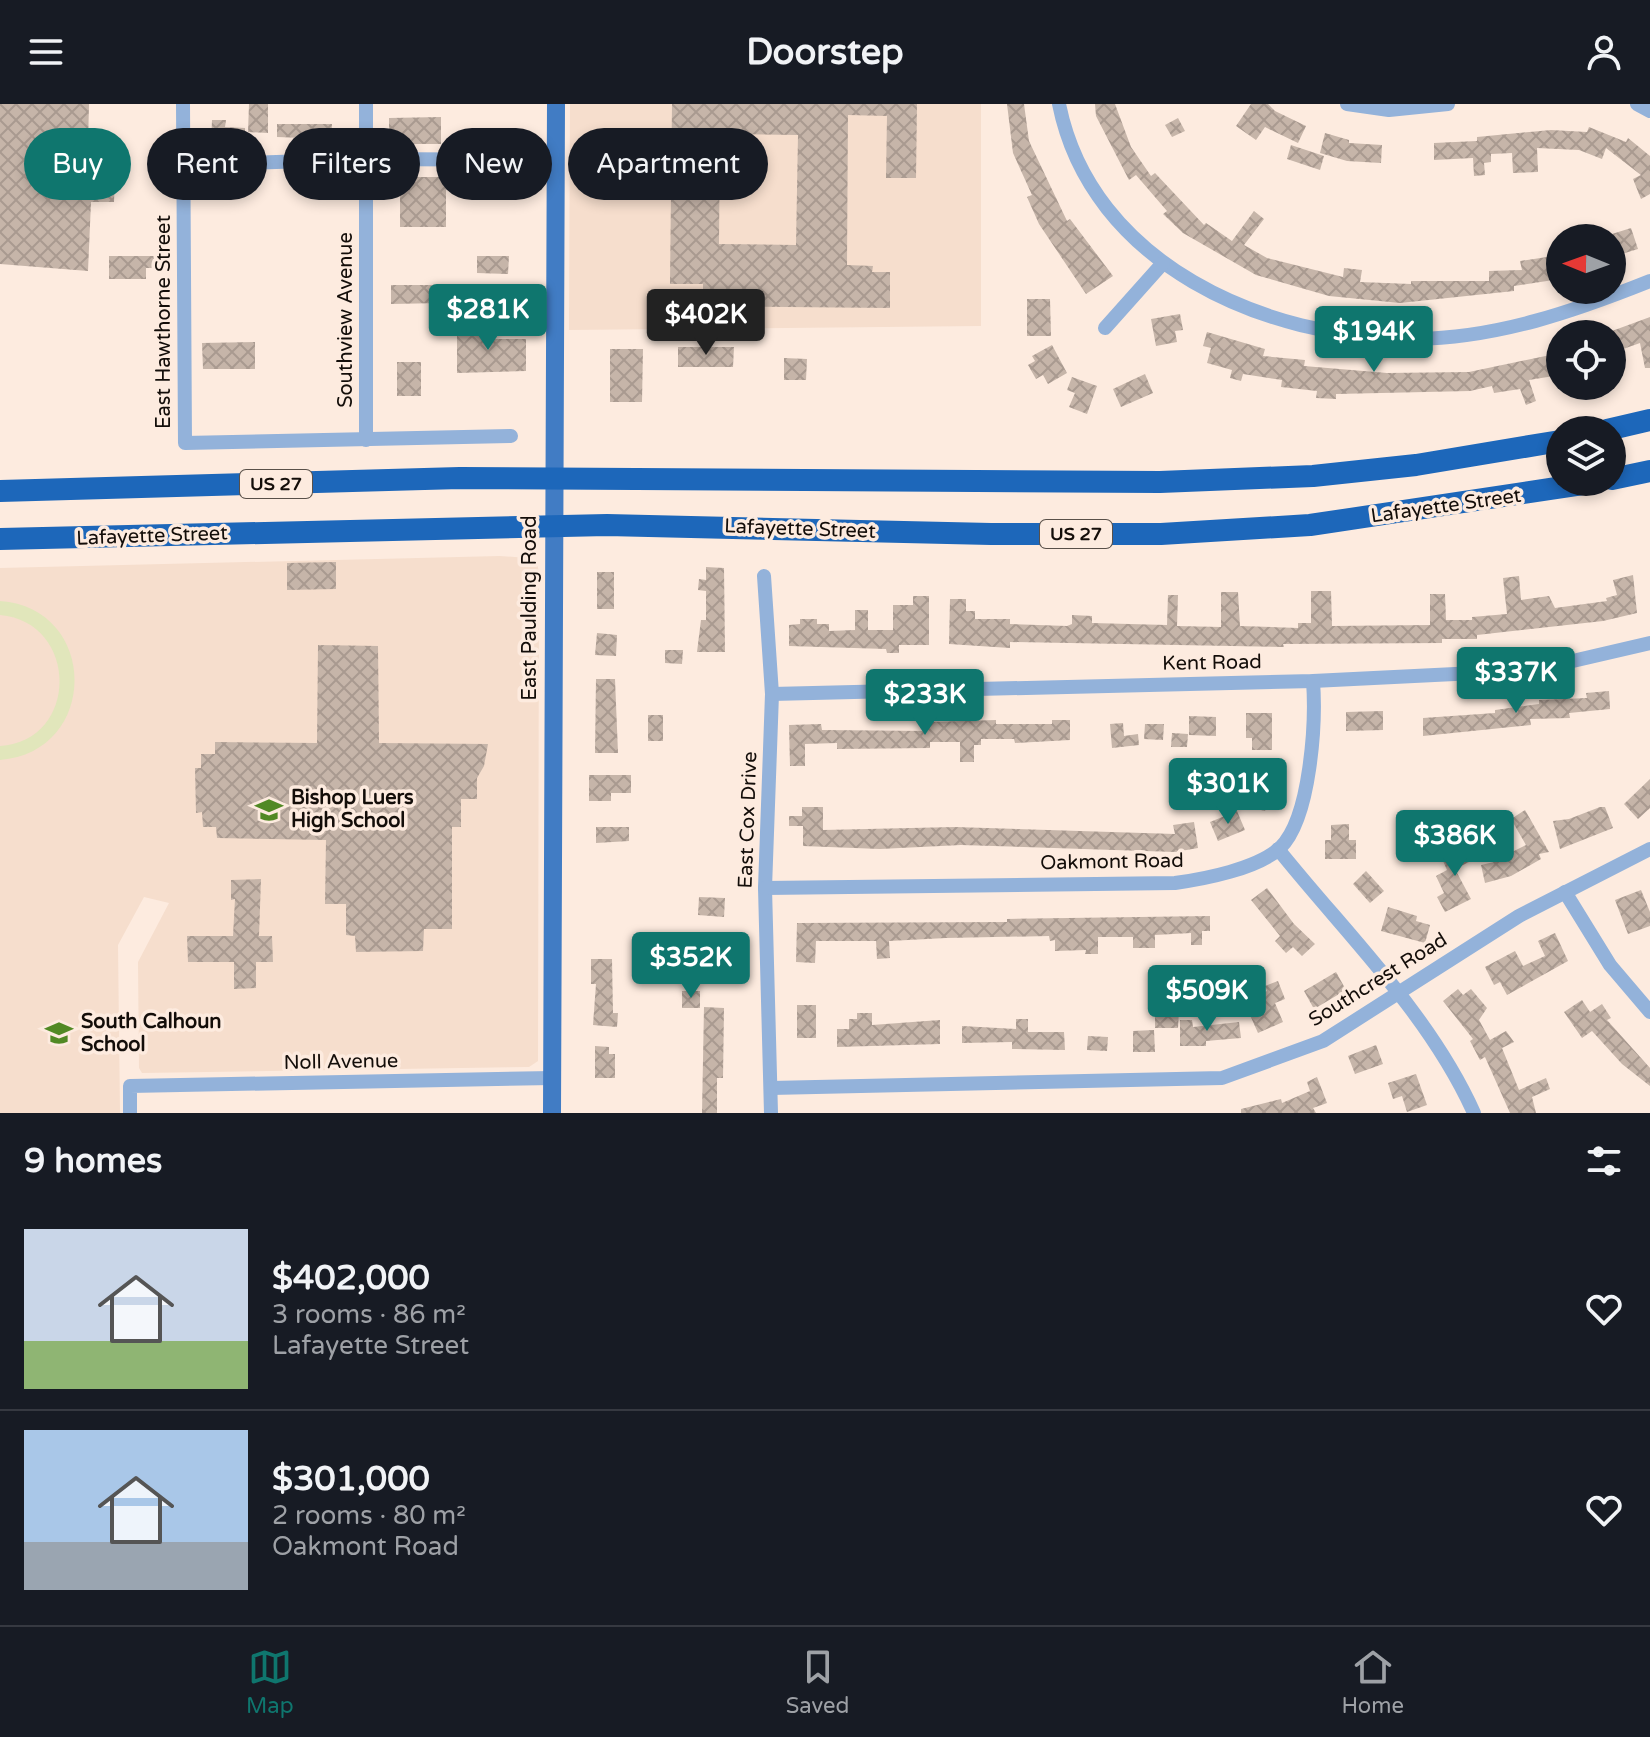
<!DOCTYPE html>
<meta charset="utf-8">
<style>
body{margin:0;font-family:"Varela Round",sans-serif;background:#20242c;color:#f1f3f6;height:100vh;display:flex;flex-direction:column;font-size:30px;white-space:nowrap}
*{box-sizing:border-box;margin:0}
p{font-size:26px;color:#9ea1a6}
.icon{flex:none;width:44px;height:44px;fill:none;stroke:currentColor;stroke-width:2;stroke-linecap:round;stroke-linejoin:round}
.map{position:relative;height:1009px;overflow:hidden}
.sheet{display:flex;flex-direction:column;background:#171b24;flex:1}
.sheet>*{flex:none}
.banner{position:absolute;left:24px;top:24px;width:800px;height:72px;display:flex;gap:16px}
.needle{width:52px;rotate:271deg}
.controls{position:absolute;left:1546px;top:120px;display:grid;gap:16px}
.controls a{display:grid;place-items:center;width:80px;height:80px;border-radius:50%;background:#171b24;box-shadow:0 4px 12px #0003;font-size:40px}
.price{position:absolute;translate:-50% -68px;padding:0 18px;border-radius:8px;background:#0f766e;color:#fff;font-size:26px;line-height:52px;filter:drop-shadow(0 2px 4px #0008)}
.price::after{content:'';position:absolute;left:50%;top:48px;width:24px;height:18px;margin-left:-12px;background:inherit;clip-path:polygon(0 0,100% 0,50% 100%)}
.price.active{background:#222;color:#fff}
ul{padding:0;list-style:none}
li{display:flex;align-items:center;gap:24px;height:200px;padding:0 24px}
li+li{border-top:2px solid #363941}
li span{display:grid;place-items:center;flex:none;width:224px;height:160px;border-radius:0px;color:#555}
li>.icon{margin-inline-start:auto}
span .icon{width:96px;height:96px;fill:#fffc;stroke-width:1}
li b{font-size:34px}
h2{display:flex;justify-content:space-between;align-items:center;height:96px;padding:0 24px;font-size:34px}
.tag{padding:0 28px;border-radius:36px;background:#171b24;box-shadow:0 4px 12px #0003;font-size:28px;line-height:72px}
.tag.active{background:#0f766e;color:#fff}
header{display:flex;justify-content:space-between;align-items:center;height:104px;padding:0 24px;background:#171b24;font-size:36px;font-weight:700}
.tab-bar{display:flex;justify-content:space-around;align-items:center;height:112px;border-top:2px solid #363941;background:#171b24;font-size:22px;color:#9ea1a6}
.tab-bar a{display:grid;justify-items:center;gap:4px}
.tab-bar .active{color:#0f766e}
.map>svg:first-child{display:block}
.built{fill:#f6decd}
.garden{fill:#e1e6bb}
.building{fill:url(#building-cross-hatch);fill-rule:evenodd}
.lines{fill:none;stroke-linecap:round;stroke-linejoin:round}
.minor{stroke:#93b2da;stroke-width:14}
.major{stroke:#417cc4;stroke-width:18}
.highway{stroke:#1d67ba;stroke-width:22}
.labels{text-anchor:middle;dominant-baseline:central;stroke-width:7;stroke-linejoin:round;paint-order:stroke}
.shield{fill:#fdebdf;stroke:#595049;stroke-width:2}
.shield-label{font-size:18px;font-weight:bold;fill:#130d09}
.street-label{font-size:20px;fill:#130d09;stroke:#fdebdf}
.poi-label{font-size:20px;font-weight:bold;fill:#130d09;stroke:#fdebdf;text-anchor:start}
</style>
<header><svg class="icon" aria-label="menu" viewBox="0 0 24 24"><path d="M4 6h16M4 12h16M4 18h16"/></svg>Doorstep<svg class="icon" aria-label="person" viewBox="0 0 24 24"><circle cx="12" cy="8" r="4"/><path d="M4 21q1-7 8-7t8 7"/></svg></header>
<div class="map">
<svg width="1650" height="1009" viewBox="0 0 1650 1009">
<defs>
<pattern id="building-cross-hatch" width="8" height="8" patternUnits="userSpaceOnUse" patternTransform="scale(2)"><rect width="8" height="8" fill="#c6b5a9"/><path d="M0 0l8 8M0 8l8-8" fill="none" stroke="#a99a90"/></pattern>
</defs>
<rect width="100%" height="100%" fill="#fdebdf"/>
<g class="built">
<path d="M570,0H981V222L569,226Z"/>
<path d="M500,452L529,454L537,458L539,469L538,957L529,963L142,969L139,964L138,858L169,799L144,793L118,841L120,1009H0V464Z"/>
</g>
<path class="garden" d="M0,497C99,504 100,648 0,656V642C80,637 79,518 0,511Z"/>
<g class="building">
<path d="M0,0H89L88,41L116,42L114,98H91L88,167L0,160Z"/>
<path d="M249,0H268V29L248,28Z"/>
<path d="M672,0H917L916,74H886L887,12L848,11L847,161L873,162L872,168H890V204L703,202V180H670ZM720,30L798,31L796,141L719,140Z"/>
<path d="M1007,0H1024L1029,37L1067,117L1070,115L1113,172L1086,190L1039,120L1027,93L1032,91L1013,49Z"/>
<path d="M1095,0H1115L1131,43L1151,72L1155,69L1204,121L1206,119L1232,137L1254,107L1264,115L1244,141L1267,154L1343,173L1344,164L1362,166L1360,178L1411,180V177H1489V167L1522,166L1520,157L1560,151V175L1514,182V187L1400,199L1329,192L1256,171L1183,129L1163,110L1167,107L1136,71L1129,76L1096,12Z"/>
<path d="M1251,0H1268L1275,7L1306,22L1298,39L1265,23L1256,36L1236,22Z"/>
<path d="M441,13V40H389V14Z"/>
<path d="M1178,14L1185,27L1172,33L1165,21Z"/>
<path d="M212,16H226L225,23L245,24V35H226V41L211,40Z"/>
<path d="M277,20H332L331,35L277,33Z"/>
<path d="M1589,23L1626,38L1628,34L1650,52V90L1641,95L1633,75L1641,71L1606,44L1602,55L1579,46L1537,44L1538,68L1513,69L1512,49L1491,50V58L1484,59L1485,71L1474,72L1473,54L1434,56V39L1477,37V33L1551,26L1587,28Z"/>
<path d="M1325,29L1349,36V39L1382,41L1381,59L1347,57L1320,49Z"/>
<path d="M1291,41L1324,52L1320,66L1287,55Z"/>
<rect x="400" y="73" width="46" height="50"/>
<path d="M1631,124L1638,145L1612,153V130Z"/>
<path d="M109,152H154V164H146V175H109Z"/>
<path d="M477,152H509L508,170L477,169Z"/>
<path d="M391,181H443V199L391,200Z"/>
<path d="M1027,195H1050L1051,232H1027Z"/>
<path d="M1180,210L1183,226L1175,227L1177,238L1156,242L1151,215Z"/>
<path d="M1650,213V264H1645L1640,239L1612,249V227Z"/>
<path d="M457,221H482V235H526V267L457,269Z"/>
<path d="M1207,228L1265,245L1263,252L1305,256L1304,262L1387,269L1469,268L1560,249V271L1529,276L1536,297L1526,301L1520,285L1494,289L1492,282L1470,287L1336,290V295L1316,294L1317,287L1281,283L1282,276L1243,270L1241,277L1230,274L1232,266L1207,259L1211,244L1203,242Z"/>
<path d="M255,238V265H203L202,239Z"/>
<path d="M1052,241L1067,269L1048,280L1043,271L1036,275L1028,261L1035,257L1032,252Z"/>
<path d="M678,243H734L733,263H678Z"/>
<path d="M610,245H643L642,298H610Z"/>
<path d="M784,254L807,255L806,276H784Z"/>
<rect x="397" y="258" width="24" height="34"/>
<path d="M1145,270L1153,289L1121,303L1113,285Z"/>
<path d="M1072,273L1097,282L1087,310L1069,303L1075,289L1067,286Z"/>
<path d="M336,458V485L287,486V459Z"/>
<path d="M706,463L724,464L725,548H697L701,516H706V487L698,486L699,475L706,476Z"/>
<rect x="597" y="468" width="17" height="37"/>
<path d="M1633,471L1637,509L1603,517L1477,531V535H1442V539L1283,540L1284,543L1010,538V544L949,540L950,495H966V507H975V515H1010V520L1067,522L1072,520V511L1092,512V519L1167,521L1168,491H1178L1177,522L1221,523V488H1238L1240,522L1298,524V519H1311V487H1331L1332,522L1430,521V490H1445L1446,516H1472V513L1507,510L1503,474L1519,472L1521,496L1549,492L1555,504L1607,497L1606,494L1617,491L1613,476Z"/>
<path d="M913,492H929V541H899V549H887L886,545L789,542V521L800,520V515H817V520H829V527L855,526V506H868V526H893V501H913Z"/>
<path d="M597,529L617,531L616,552L595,551Z"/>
<path d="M318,541L378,542L379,639L488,640L484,662L477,674V695H461V723H452V825H424L423,847L356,848L355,832L346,831V800H325L326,736L217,734L216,723H203L202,708L196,709L195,664H201V650H215V638L317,639Z"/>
<path d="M665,546H683L682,560L665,559Z"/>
<path d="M596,575H615L618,649H595Z"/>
<path d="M1609,587L1610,605L1569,609L1570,614L1530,615L1531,621L1423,632V614L1495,609V606L1539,600V596L1587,594L1586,589Z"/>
<path d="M1383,607V626L1346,627V608Z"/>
<path d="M1246,609H1272V646H1252V634H1246Z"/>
<rect x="648" y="611" width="15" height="26"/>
<path d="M1189,612L1216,613V632L1189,631Z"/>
<path d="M996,616V620H1052V616H1070V636L1015,639L1014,635H981V641H974V658H960V638H930V644L837,645V639L805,640V662H790L789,621L821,620L822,626L928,627V618Z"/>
<path d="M1123,619L1124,632L1138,630L1139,641L1112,644L1110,620Z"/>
<path d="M1145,620H1164L1163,636L1144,635Z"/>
<path d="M1172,629L1188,630L1187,643H1171Z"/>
<path d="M589,671H631V689H611V697H589Z"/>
<path d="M1254,674L1273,679L1265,707L1245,702Z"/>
<path d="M1650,675V704L1638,715L1624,700Z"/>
<path d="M802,703H823V726L955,723L1175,730L1173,721L1194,718L1198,744L1175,748L961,741L880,745L803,742V722H789V712H802Z"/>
<path d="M1600,703H1605L1613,724L1560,745L1553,717L1569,715Z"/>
<path d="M1525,706L1549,748L1539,750L1541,755L1511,772L1485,779L1481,761L1511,754L1508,750L1526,741L1511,715Z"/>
<path d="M1237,707L1245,726L1218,737L1210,718Z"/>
<path d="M1349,720V736H1356V755H1325V736H1331V721Z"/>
<path d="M596,723H629V737L596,739Z"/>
<path d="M1469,736L1479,753L1455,765L1471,795L1445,808L1437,793L1444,789L1436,772L1447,766L1443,757L1458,749L1455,745Z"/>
<path d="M1366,767L1384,787L1370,799L1353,780Z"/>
<path d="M261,775L259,832H272L273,858H256V884L234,885V858H188L187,832H233L235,795L231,796V776Z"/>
<path d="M1267,784L1294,820L1315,840L1302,852L1293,843L1286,849L1275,837L1280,832L1251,796Z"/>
<path d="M1641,786L1650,808V822L1628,830L1615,796Z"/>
<path d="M699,793L725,794L724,813L698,811Z"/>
<path d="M1388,803L1417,812L1416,817L1430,821L1425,839L1381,827Z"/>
<path d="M1210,812V827H1202V841H1191V829L1155,831V844H1133V833H1098V850H1085L1086,846L1055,847V836L1050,837L1049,832L946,834L889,837L890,854L877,855L876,837H816L815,859L796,858L797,819L1007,818V815Z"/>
<path d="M1555,829L1568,857L1507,891L1500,878L1494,881L1485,863L1515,847L1523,862L1545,852L1538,837Z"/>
<path d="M591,855H612L613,909H618L617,923L593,921L596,880H591Z"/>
<path d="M1336,868L1346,886L1314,905L1304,887Z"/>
<path d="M1278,877L1285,895L1275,899L1283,918L1258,929L1250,911L1261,906L1256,892L1267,887L1265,882Z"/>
<path d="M1458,885L1463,891L1471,885L1487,904L1479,916L1490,936L1506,927L1514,938L1502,944L1519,986L1546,974L1550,985L1532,993L1536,1009H1510L1485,953L1480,956L1470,937L1473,935L1443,897Z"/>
<rect x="682" y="887" width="18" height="17"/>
<path d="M1582,896L1590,908L1602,900L1611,914L1607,916L1650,964V982L1622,960L1592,927L1582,934L1564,908Z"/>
<rect x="797" y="901" width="19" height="33"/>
<path d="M704,903L724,904L723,974H717V1009H702Z"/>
<path d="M1155,906H1179L1178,924H1155Z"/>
<path d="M857,909H872V921L940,916V940L837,943V925H849V915H857Z"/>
<path d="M1016,915H1028V928H1064L1065,946L1012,945V938L962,939V922L1016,925Z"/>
<path d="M1180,916H1192L1193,923L1239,918L1241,934L1206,937V942H1180Z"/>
<path d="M1154,926L1155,948H1133V927Z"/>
<path d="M1088,932L1108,933L1107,947L1087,946Z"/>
<path d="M1376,941L1383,960L1355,970L1348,952Z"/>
<path d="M595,942L609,943V950H615V974H595Z"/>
<path d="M1416,970L1427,1001L1407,1008L1402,992L1393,995L1388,979Z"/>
<path d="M1317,973L1327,999L1313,1004L1316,1009H1241V1005L1281,995L1282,999L1310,987L1307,978Z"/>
</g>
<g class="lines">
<g class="minor">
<path d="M183,0L185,339L511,332"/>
<path d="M366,0V336"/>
<path d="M1059,0C1091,160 1266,236 1415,235C1498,234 1575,207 1650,177"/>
<path d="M1347,0L1389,6L1448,0"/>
<path d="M1637,0L1650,7"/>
<path d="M184,61L366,55L556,56"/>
<path d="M1105,224L1163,159"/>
<path d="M764,472L772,590L765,784L771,1009"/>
<path d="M772,590L1313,577L1534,566L1650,539"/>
<path d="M1278,745C1346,830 1429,909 1474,1009"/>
<path d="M765,784L1175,779C1204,775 1257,765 1280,744C1311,714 1316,617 1313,577"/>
<path d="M1565,788L1610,861L1650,908"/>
<path d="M771,984L1222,974L1323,937L1519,812L1650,745"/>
<path d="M130,1009V982L552,974"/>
</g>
<path class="major" d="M552,1009L556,0"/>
<g class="highway">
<path d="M1607,326L1650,316"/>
<path d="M1612,375L1650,367"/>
<path d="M0,387L460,374L1160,378L1313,372L1416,361L1560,337"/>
<path d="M0,435L607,421L991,430H1161L1310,421L1596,378"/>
</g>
</g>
<defs>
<g id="school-bare" transform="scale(2.16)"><path d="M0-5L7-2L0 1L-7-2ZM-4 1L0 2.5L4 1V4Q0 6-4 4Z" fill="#518924" stroke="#fdebdf" stroke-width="2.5" paint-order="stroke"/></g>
</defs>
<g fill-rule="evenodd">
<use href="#school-bare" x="269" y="706"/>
<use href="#school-bare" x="59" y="929"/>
</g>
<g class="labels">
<g class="shield">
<rect x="240" y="366" width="72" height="28" rx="6"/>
<rect x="1040" y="416" width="72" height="28" rx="6"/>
</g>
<g class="shield-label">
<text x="276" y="380">US 27</text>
<text x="1076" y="430">US 27</text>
</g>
<g class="street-label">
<text transform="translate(346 216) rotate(-90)">Southview Avenue</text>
<text transform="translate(164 218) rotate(-90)">East Hawthorne Street</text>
<text transform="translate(1446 402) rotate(-8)">Lafayette Street</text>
<text transform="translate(800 425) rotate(2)">Lafayette Street</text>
<text transform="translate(152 432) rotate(-2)">Lafayette Street</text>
<text transform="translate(530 504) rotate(-90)">East Paulding Road</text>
<text transform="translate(1212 559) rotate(-1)">Kent Road</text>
<text transform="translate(748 716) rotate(-88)">East Cox Drive</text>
<text transform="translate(1112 758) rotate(-1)">Oakmont Road</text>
<text transform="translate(1378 876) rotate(-32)">Southcrest Road</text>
<text transform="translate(341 958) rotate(-1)">Noll Avenue</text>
</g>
<g class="poi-label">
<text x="291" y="694">Bishop Luers<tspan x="291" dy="23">High School</tspan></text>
<text x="81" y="918">South Calhoun<tspan x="81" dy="23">School</tspan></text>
</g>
</g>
</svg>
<div class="controls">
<a><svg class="needle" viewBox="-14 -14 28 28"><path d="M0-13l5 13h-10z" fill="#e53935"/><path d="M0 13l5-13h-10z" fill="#9ea1a6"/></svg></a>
<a><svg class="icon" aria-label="locate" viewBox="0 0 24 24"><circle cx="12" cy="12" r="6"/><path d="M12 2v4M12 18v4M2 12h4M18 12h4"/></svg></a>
<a><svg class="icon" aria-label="layers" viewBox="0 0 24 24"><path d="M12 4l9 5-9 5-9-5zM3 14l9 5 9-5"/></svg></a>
</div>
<b class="price" style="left:488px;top:248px">$281K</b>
<b class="price active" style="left:706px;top:253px">$402K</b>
<b class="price" style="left:1374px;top:270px">$194K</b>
<b class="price" style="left:1516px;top:611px">$337K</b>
<b class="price" style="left:925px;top:633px">$233K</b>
<b class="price" style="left:1228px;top:722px">$301K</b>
<b class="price" style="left:1455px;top:774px">$386K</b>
<b class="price" style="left:691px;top:896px">$352K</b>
<b class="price" style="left:1207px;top:929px">$509K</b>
<div class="banner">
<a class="tag active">Buy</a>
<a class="tag">Rent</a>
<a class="tag">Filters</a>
<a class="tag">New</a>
<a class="tag">Apartment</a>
</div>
</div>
<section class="sheet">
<h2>9 homes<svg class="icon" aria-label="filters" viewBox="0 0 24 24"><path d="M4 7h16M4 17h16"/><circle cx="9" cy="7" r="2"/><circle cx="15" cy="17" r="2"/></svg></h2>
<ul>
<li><span style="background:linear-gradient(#c9d6e8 70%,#8fb573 0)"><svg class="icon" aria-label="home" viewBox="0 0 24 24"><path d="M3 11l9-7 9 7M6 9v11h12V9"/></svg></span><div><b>$402,000</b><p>3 rooms · 86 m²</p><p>Lafayette Street</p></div><svg class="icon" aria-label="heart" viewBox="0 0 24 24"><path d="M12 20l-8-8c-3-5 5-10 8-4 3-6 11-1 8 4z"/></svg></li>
<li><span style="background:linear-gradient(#a9c7e8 70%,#9aa5b1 0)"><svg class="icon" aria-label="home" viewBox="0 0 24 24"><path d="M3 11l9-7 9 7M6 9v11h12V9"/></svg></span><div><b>$301,000</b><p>2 rooms · 80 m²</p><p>Oakmont Road</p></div><svg class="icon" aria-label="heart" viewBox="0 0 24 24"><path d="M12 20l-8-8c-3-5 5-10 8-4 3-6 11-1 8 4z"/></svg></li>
</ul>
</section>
<nav class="tab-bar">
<a class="active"><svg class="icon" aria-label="map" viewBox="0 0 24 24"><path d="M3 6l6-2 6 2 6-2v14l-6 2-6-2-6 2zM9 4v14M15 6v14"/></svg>Map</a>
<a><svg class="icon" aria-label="saved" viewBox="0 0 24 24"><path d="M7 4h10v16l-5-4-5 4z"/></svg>Saved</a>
<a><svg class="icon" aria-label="home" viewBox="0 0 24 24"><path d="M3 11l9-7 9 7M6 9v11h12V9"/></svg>Home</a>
</nav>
